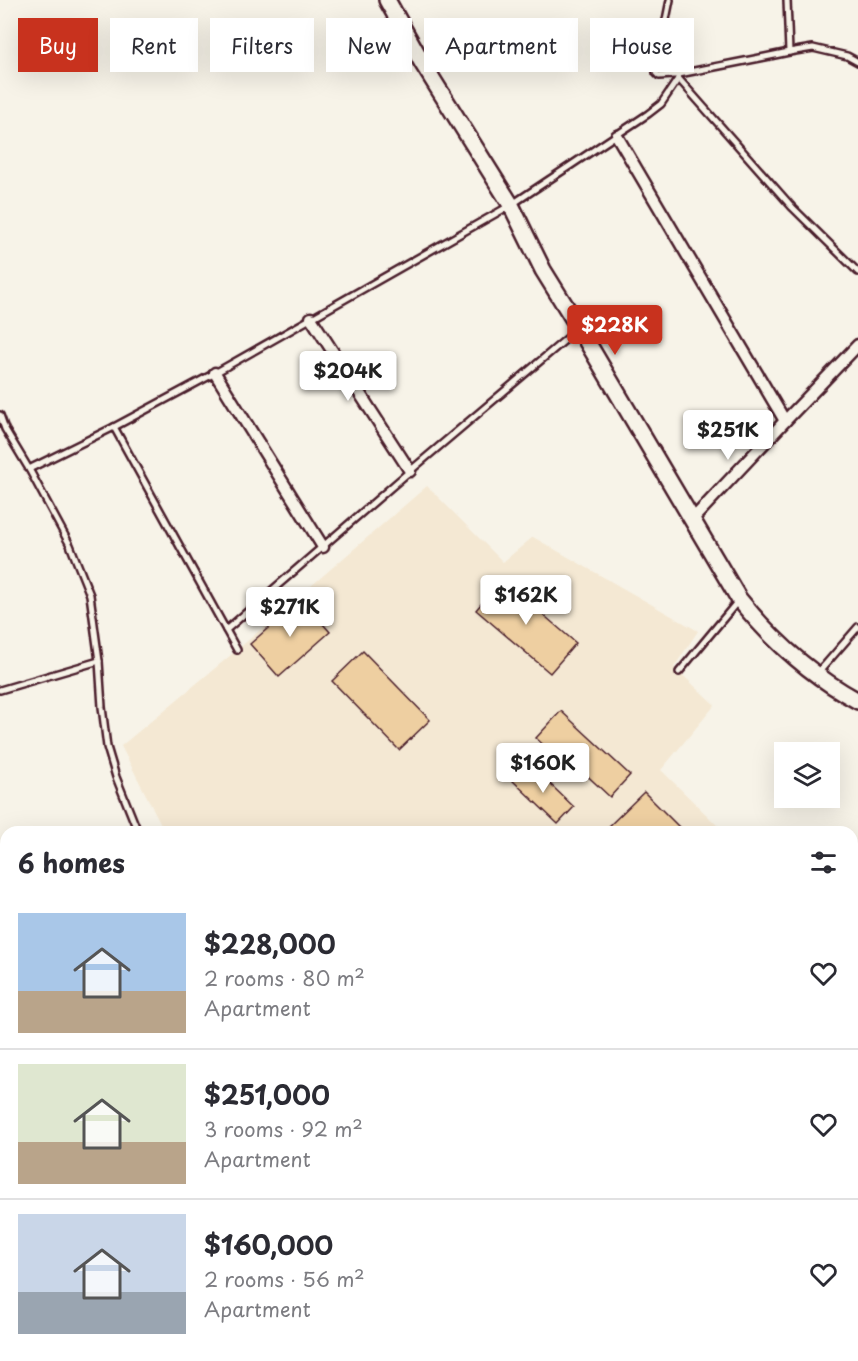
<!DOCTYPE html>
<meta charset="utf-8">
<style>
body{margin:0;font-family:"Playpen Sans",sans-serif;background:#f2f2f3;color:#2b2b33;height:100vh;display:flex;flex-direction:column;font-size:22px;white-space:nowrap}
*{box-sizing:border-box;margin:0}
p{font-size:20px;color:#7c7c81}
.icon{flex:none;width:33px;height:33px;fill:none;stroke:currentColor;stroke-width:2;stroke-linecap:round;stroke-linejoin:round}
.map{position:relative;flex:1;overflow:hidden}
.side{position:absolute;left:0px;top:826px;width:858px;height:536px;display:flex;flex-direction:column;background:#fff;border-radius:18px 18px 0 0;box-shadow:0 6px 24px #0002}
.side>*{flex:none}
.hud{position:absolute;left:18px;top:18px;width:822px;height:54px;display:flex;gap:12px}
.tools{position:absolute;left:774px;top:742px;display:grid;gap:12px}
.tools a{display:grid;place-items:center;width:66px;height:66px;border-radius:0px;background:#fff;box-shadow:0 6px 24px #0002;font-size:30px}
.price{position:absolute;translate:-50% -51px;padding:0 14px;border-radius:6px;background:#fff;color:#222;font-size:20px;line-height:39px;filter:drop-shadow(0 2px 3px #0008)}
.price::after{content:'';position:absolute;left:50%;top:36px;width:18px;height:14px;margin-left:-9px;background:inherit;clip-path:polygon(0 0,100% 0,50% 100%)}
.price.active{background:#c8321e;color:#fff}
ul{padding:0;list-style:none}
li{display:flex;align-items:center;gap:18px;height:150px;padding:0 18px}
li+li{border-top:2px solid #e1e1e2}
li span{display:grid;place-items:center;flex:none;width:168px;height:120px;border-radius:0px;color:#555}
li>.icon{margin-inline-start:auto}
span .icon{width:72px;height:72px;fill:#fffc;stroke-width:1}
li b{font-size:26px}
h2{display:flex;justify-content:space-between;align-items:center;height:72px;padding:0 18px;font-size:26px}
.tag{padding:0 21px;border-radius:0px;background:#fff;box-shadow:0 6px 24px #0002;font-size:21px;line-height:54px}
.tag.active{background:#c8321e;color:#fff}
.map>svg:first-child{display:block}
.built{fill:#f4e8d3}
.building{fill:#eecfa1;stroke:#4a1f2b;stroke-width:1.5}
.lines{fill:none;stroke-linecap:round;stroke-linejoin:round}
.service-casing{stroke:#4a1f2b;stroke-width:10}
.minor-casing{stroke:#4a1f2b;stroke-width:15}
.tertiary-casing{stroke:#4a1f2b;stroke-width:18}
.secondary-casing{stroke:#4a1f2b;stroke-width:20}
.service{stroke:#f7f3e8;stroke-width:5}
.minor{stroke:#f7f3e8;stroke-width:10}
.tertiary{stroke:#f7f3e8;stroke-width:14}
.secondary{stroke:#f7f3e8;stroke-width:15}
.rail{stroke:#4a1f2b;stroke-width:4;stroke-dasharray:9 4.5;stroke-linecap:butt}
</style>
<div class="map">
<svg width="858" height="1361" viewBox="0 0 858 1361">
<rect width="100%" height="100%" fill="#f7f3e8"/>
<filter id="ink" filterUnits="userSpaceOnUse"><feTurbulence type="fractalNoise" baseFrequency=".0167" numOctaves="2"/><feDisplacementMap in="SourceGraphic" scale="12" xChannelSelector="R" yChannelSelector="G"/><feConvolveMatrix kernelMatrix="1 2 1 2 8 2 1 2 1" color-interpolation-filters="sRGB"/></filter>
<g filter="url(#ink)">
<g class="built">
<path d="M427,486L503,562L533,537L698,631L674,667L715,705L661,770L724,832H165L121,746L237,650Z"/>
<path d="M858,1305V1334L852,1330V1312Z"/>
<path d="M372,1356H541L536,1361H374Z"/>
</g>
<g class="building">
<path d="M502,579L576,643L550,673L476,610Z"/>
<path d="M301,599L330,632L279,677L250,644Z"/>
<path d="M363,651L430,720L399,750L332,681Z"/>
<path d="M561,711L630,775L610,797L564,754L559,760L536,738Z"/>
<path d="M528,763L574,807L558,824L512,780Z"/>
<path d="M644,792L684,832H603Z"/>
</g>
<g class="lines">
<g class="service-casing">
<g id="service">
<path d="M670,0L656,69V73L659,76L674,75L765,57L789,52L813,48L847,56L858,62"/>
<path d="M787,0L789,52"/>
<path d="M678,78L792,207L858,272"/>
<path d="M0,415L5,429L29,469L70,545L90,595L99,661L102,707L107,747L116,777L138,832"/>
<path d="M114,427L237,650"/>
<path d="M29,469L114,427L215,373L511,205L648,114L661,104L678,79"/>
<path d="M226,630L410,471L578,329"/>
<path d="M679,672L738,601"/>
<path d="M818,673L858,627"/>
<path d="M0,690L99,661"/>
<path d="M0,916L6,917"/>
<path d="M0,927L6,923"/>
<path d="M194,1356L196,1361"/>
</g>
</g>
<g class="minor-casing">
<g id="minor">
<path d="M617,136L785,421L858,345"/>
<path d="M311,318L410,471"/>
<path d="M215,373L323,547"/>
<path d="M692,520L785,421"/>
<path d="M0,1315H6"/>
</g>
</g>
<g class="tertiary-casing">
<g id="tertiary">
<path d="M852,985L858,975"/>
<path d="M551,1361L555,1356"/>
</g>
</g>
<g class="secondary-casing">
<path id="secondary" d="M387,0L423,64L511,205L543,270L579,328L739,599C772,640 812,676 858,701"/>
</g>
<use href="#service" class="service"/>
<use href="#minor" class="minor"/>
<use href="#tertiary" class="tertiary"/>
<use href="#secondary" class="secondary"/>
<g class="rail">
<path d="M852,1256L858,1249"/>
<path d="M852,1271L858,1264"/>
<path d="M852,1286L858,1279"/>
<path d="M764,1361L768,1356"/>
<path d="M776,1361L780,1356"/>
<path d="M788,1361L793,1356"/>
</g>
</g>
</g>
</svg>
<div class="tools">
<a><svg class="icon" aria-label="layers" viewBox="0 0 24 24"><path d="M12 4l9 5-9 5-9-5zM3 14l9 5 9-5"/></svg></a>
</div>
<b class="price active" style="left:615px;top:356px">$228K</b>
<b class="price" style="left:348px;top:402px">$204K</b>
<b class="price" style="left:728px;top:461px">$251K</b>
<b class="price" style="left:526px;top:626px">$162K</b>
<b class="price" style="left:290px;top:638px">$271K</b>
<b class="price" style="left:543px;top:794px">$160K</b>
<div class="hud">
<a class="tag active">Buy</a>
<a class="tag">Rent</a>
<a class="tag">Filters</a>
<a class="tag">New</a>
<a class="tag">Apartment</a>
<a class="tag">House</a>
</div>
<section class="side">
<h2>6 homes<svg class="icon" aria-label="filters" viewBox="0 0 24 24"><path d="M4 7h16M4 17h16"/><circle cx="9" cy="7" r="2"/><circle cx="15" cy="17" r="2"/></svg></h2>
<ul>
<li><span style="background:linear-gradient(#a9c7e8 65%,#b9a48a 0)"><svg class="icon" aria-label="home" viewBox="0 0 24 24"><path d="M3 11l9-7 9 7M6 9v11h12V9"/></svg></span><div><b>$228,000</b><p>2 rooms · 80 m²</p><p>Apartment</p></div><svg class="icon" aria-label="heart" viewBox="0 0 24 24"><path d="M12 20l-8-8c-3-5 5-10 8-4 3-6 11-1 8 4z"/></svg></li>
<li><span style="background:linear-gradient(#dfe7d0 65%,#b9a48a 0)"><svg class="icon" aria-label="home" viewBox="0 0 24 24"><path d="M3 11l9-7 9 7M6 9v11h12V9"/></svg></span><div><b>$251,000</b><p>3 rooms · 92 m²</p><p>Apartment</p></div><svg class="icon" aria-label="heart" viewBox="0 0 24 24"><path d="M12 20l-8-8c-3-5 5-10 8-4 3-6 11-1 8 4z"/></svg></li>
<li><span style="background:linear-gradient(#c9d6e8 65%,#9aa5b1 0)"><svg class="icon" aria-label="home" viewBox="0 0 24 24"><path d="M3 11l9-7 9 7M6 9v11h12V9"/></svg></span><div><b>$160,000</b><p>2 rooms · 56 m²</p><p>Apartment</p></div><svg class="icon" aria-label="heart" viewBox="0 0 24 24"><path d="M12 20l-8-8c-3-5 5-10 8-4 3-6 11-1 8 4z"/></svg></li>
</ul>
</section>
</div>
